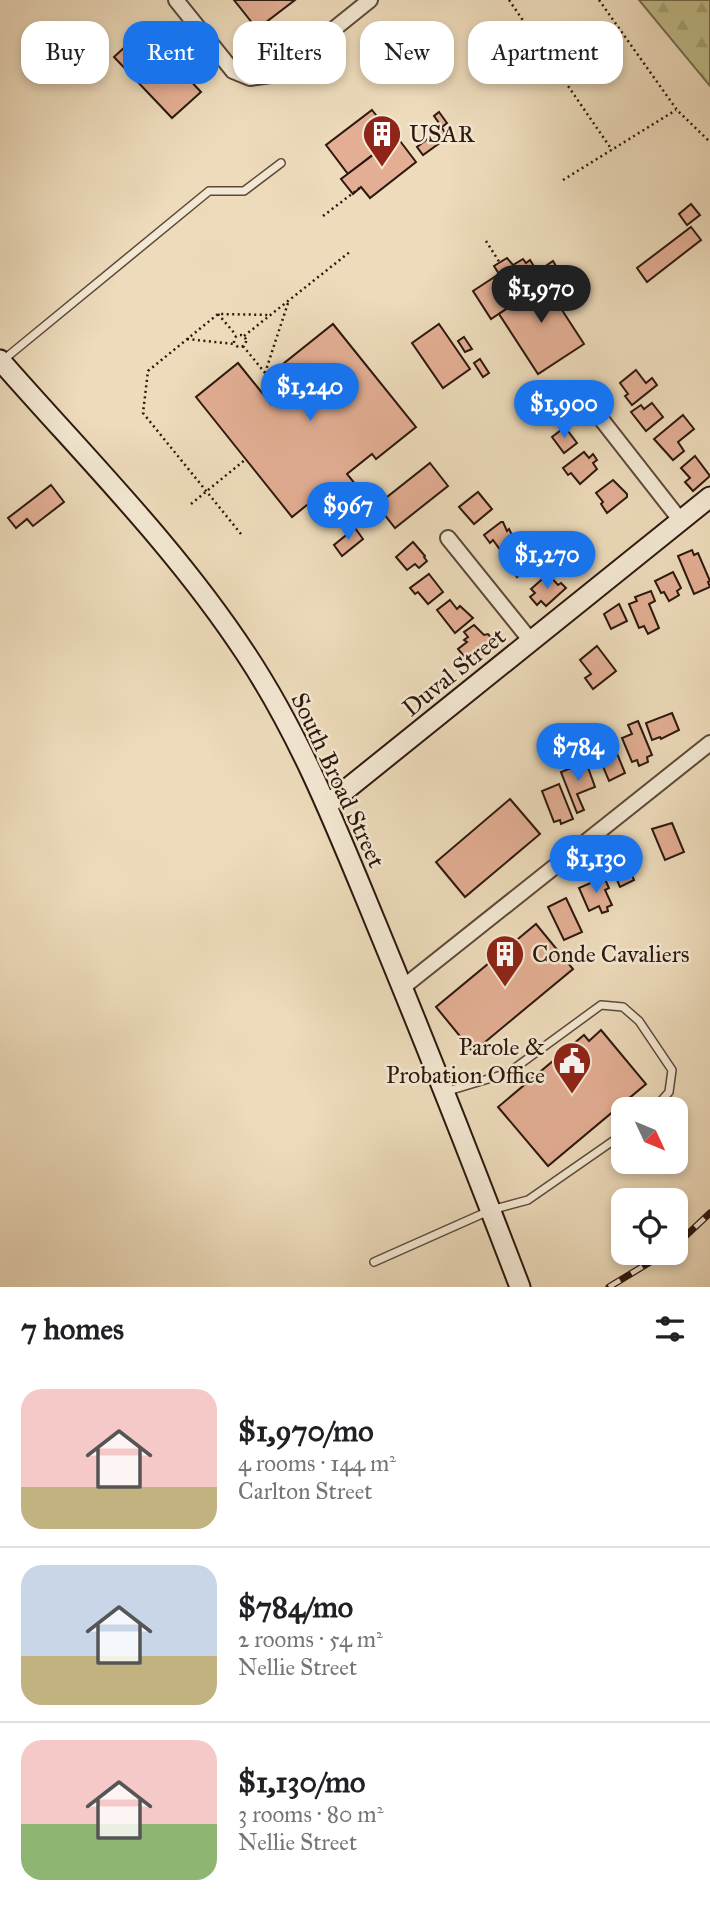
<!DOCTYPE html>
<meta charset="utf-8">
<style>
body{margin:0;font-family:"IM FELL Great Primer",serif;background:#f2f2f2;color:#202124;height:100vh;display:flex;flex-direction:column;font-size:26px;white-space:nowrap}
*{box-sizing:border-box;margin:0}
p{font-size:23px;color:#757577}
.icon{flex:none;width:38px;height:38px;fill:none;stroke:currentColor;stroke-width:2;stroke-linecap:round;stroke-linejoin:round}
.map{position:relative;height:1287px;overflow:hidden}
.sheet{display:flex;flex-direction:column;background:#fff;flex:1}
.sheet>*{flex:none}
.hud{position:absolute;left:21px;top:21px;width:668px;height:63px;display:flex;gap:14px}
.needle{width:46px;rotate:134deg}
.controls{position:absolute;left:611px;top:1097px;display:grid;gap:14px}
.controls a{display:grid;place-items:center;width:77px;height:77px;border-radius:14px;background:#fff;box-shadow:0 4px 10px #0003;font-size:35px}
.price{position:absolute;translate:-50% -60px;padding:0 16px;border-radius:24px;background:#1a73e8;color:#fff;font-size:23px;line-height:46px;filter:drop-shadow(0 2px 4px #0008)}
.price::after{content:'';position:absolute;left:50%;top:42px;width:21px;height:16px;margin-left:-10px;background:inherit;clip-path:polygon(0 0,100% 0,50% 100%)}
.price.on{background:#222;color:#fff}
ul{padding:0;list-style:none}
li{display:flex;align-items:center;gap:21px;height:175px;padding:0 21px}
li+li{border-top:2px solid #e0e0e0}
li span{display:grid;place-items:center;flex:none;width:196px;height:140px;border-radius:21px;color:#555}
li>.icon{margin-inline-start:auto}
span .icon{width:84px;height:84px;fill:#fffc;stroke-width:1}
li b{font-size:30px}
h2{display:flex;justify-content:space-between;align-items:center;height:84px;padding:0 21px;font-size:30px}
.tag{padding:0 24px;border-radius:21px;background:#fff;box-shadow:0 4px 10px #0003;font-size:24px;line-height:63px}
.tag.on{background:#1a73e8;color:#fff}
.map>svg:first-child{display:block}
.forest{fill:url(#forest-firs);stroke:#766a4c;stroke-width:2}
.building{fill:#e3ae94;stroke:#2d180d;stroke-width:2}
.lines{fill:none;stroke-linecap:round;stroke-linejoin:round}
.lane-casing{stroke:#5d4938;stroke-width:10}
.street-casing{stroke:#5d4938;stroke-width:18}
.secondary-casing{stroke:#2d180d;stroke-width:23}
.path{stroke:#2d180d;stroke-width:2.5;stroke-dasharray:2 3.5;stroke-linecap:butt}
.lane{stroke:#f3e8d3;stroke-width:7}
.street{stroke:#f3e8d3;stroke-width:14}
.secondary{stroke:#f3e8d3;stroke-width:19}
.rail-casing{stroke:#2d180d;stroke-width:7}
.rail{stroke:#f3e8d3;stroke-width:4.5;stroke-dasharray:13;stroke-linecap:butt}
.labels{text-anchor:middle;dominant-baseline:central;stroke-width:5;stroke-linejoin:round;paint-order:stroke}
.poi-label{font-size:24px;fill:#2d180d;stroke:#f3e8d3;text-anchor:start}
.street-label{font-size:24px;fill:#2d180d;stroke:#f3e8d3}
</style>
<div class="map">
<svg width="710" height="1287" viewBox="0 0 710 1287">
<defs>
<pattern id="forest-firs" width="22" height="20" patternUnits="userSpaceOnUse" patternTransform="scale(1.75)"><rect width="22" height="20" fill="#c0bd8b"/><path d="M5 1l3.5 6h-7zM16 11l3.5 6h-7z" fill="#a5a277"/></pattern>
</defs>
<rect width="100%" height="100%" fill="#eddbbb"/>
<filter id="stains"><feTurbulence type="fractalNoise" baseFrequency=".00286" numOctaves="4"/><feColorMatrix values="0 0 0 0 .2 0 0 0 0 .09 0 0 0 0 .02 0 0 0 .5 -.17"/></filter>
<radialGradient id="worn" r=".72"><stop offset=".6" stop-color="#630" stop-opacity="0"/><stop offset="1" stop-color="#630" stop-opacity=".3"/></radialGradient>
<path class="forest" d="M639,0H710V86Z"/>
<g class="building">
<path d="M234,0H295L257,29Z"/>
<path d="M143,30L201,92L172,118L114,57Z"/>
<path d="M372,110L394,138L348,174L326,145Z"/>
<path d="M439,112L447,123L442,127L434,116Z"/>
<path d="M442,128L448,137L423,155L417,147Z"/>
<path d="M397,137L416,162L370,198L361,187L353,194L341,179Z"/>
<path d="M691,204L700,215L687,225L679,214Z"/>
<path d="M691,227L701,240L647,282L637,268Z"/>
<path d="M507,258L513,265L523,259L526,263L530,260L538,273L515,289L521,299L491,319L473,291L499,274L494,266Z"/>
<path d="M553,261L562,276L547,286L537,272Z"/>
<path d="M538,273L584,344L538,374L499,314L521,299L515,289Z"/>
<path d="M333,324L416,427L376,459L372,454L347,474L368,500L348,515L327,489L292,517L196,397L238,363L271,404L298,382L283,364Z"/>
<path d="M439,324L470,369L443,388L412,343Z"/>
<path d="M464,337L472,349L465,352L458,341Z"/>
<path d="M480,359L489,373L483,377L474,363Z"/>
<path d="M636,370L646,383L652,378L657,385L632,405L625,396L628,394L620,383Z"/>
<path d="M652,403L663,417L646,431L631,412L641,405L644,409Z"/>
<path d="M683,415L694,429L678,442L684,451L673,460L654,439Z"/>
<path d="M565,427L577,443L564,453L552,437Z"/>
<path d="M584,452L589,458L593,454L597,460L593,463L597,469L580,484L571,473L568,475L563,468Z"/>
<path d="M695,456L710,476L693,491L685,482L690,478L681,468Z"/>
<path d="M430,463L448,486L395,528L377,505Z"/>
<path d="M613,480L627,494V497L607,513L601,504L603,502L596,493Z"/>
<path d="M51,485L64,502L33,526L27,519L16,528L8,518Z"/>
<path d="M478,492L492,509L474,524L459,507Z"/>
<path d="M501,522H503L507,531L509,529L515,541L501,551L493,540L490,543L484,535Z"/>
<path d="M355,528L363,539L342,556L334,545Z"/>
<path d="M413,542L425,556L424,557L427,561L419,568L415,564L407,570L396,557Z"/>
<path d="M527,547L538,562L517,577L504,560L519,549L521,552Z"/>
<path d="M692,550L694,555L698,553L710,581L708,582L710,587L694,594L678,556Z"/>
<path d="M673,572L681,588L677,591L679,595L669,601L664,592L661,593L655,581Z"/>
<path d="M429,574L443,592L428,604L418,592L415,594L410,588Z"/>
<path d="M548,574L558,585L561,583L566,588L546,606L541,601L537,605L530,597L535,593L531,589Z"/>
<path d="M651,591L655,601L649,604L659,628L648,634L644,626L639,628L629,604L637,601L635,597Z"/>
<path d="M450,600L457,609L460,606L473,618L455,633L437,610Z"/>
<path d="M619,604L627,621L611,629L604,614Z"/>
<path d="M474,625L484,635L488,634L494,641L490,644L493,648L471,665L458,649L467,642L464,640L468,637L464,632Z"/>
<path d="M597,646L616,671L593,689L585,678L591,674L580,660Z"/>
<path d="M672,713L679,730L661,739L660,737L652,740L646,723Z"/>
<path d="M638,721L652,755L647,757L648,762L639,766L637,760L632,762L622,738L632,734L628,725Z"/>
<path d="M611,749L612,752L616,751L625,773L609,781L599,757L607,754L606,751Z"/>
<path d="M586,762L595,787L577,794L584,810L577,813L561,772Z"/>
<path d="M559,784L573,819L561,824L560,820L554,822L542,791Z"/>
<path d="M510,799L540,834L465,897L436,862Z"/>
<path d="M672,823L684,852L665,860L652,829Z"/>
<path d="M622,851L634,880L620,887L609,861L616,858L614,854Z"/>
<path d="M604,877L609,888L605,890L612,905L607,907L608,911L602,913L599,906L589,911L579,888Z"/>
<path d="M566,898L582,932L564,940L548,907Z"/>
<path d="M536,924L573,969L473,1052L436,1007Z"/>
<path d="M601,1030L646,1084L548,1166L498,1107L584,1035L589,1041Z"/>
</g>
<g class="lines">
<g class="lane-casing">
<g id="lane">
<path d="M2,361L209,191H244L281,163"/>
<path d="M445,1092L508,1073L601,1005L623,1007L639,1021L672,1070L669,1092L653,1110"/>
<path d="M374,1262L491,1210L528,1200L623,1134"/>
</g>
</g>
<g class="street-casing">
<g id="street">
<path d="M176,0L233,71L250,78L278,74L370,0"/>
<path d="M598,415L681,521"/>
<path d="M448,538L531,641"/>
<path d="M402,988L710,743"/>
</g>
</g>
<g class="secondary-casing">
<g id="secondary">
<path d="M0,360C84,456 175,546 246,654C301,737 337,829 375,921C425,1042 473,1164 520,1287"/>
<path d="M327,805L710,497"/>
</g>
</g>
<g class="path">
<path d="M509,0L612,150"/>
<path d="M599,0L677,110L710,142"/>
<path d="M563,180L676,110"/>
<path d="M323,216L361,187"/>
<path d="M486,241L500,263"/>
<path d="M218,314L236,335"/>
<circle cx="240" cy="341" r="6"/>
<path d="M244,336L351,251"/>
<path d="M187,339L234,344"/>
<path d="M243,346L283,395"/>
<path d="M265,373L288,303"/>
<path d="M267,400L279,390"/>
<path d="M191,504L246,459"/>
<path d="M241,534L143,413L148,371L218,314L271,315"/>
</g>
<use href="#lane" class="lane"/>
<use href="#street" class="street"/>
<use href="#secondary" class="secondary"/>
<g class="rail-casing">
<g id="rail">
<path d="M676,1245L710,1213"/>
<path d="M609,1287L665,1253"/>
</g>
</g>
<use href="#rail" class="rail"/>
</g>
<defs>
<g id="building-pin" transform="scale(2.0125)"><path d="M0 17L-7.5 6A9.5 9.5 0 1 1 7.5 6Z" fill="#8f2418" stroke="#f3e8d3"/><path d="M-4-6H4V6H1V3H-1V6H-4ZM-2.5-4.3h1.7v1.8h-1.7ZM.8-4.3h1.7v1.8H.8ZM-2.5-1h1.7V.8h-1.7ZM.8-1h1.7V.8H.8Z" fill="#fff"/></g>
<g id="civic-pin" transform="scale(2.0125)"><path d="M0 17L-7.5 6A9.5 9.5 0 1 1 7.5 6Z" fill="#8f2418" stroke="#f3e8d3"/><path d="M-.6-6.5H3V-4.5H.6V-3L4-1V1h2V6H-6V1h2V-1L-.6-3ZM-1.2 2.5V6h2.4V2.5Z" fill="#fff"/></g>
</defs>
<g fill-rule="evenodd">
<use href="#building-pin" x="382" y="134"/>
<use href="#building-pin" x="505" y="954"/>
<use href="#civic-pin" x="572" y="1061"/>
</g>
<g class="labels">
<g class="poi-label">
<text x="409" y="134">USAR</text>
<text x="532" y="954">Conde Cavaliers</text>
<text x="545" y="1047" text-anchor="end">Parole &amp;<tspan x="545" dy="28">Probation Office</tspan></text>
</g>
<g class="street-label">
<text transform="translate(454 672) rotate(-39)">Duval Street</text>
<text transform="translate(338 780) rotate(65)">South Broad Street</text>
</g>
</g>
<rect width="100%" height="100%" filter="url(#stains)"/>
<rect width="100%" height="100%" fill="url(#worn)"/>
</svg>
<div class="controls">
<a><svg class="needle" viewBox="-14 -14 28 28"><path d="M0-13l5 13h-10z" fill="#e53935"/><path d="M0 13l5-13h-10z" fill="#757577"/></svg></a>
<a><svg class="icon" aria-label="locate" viewBox="0 0 24 24"><circle cx="12" cy="12" r="6"/><path d="M12 2v4M12 18v4M2 12h4M18 12h4"/></svg></a>
</div>
<b class="price on" style="left:541px;top:325px">$1,970</b>
<b class="price" style="left:310px;top:423px">$1,240</b>
<b class="price" style="left:564px;top:440px">$1,900</b>
<b class="price" style="left:348px;top:542px">$967</b>
<b class="price" style="left:547px;top:591px">$1,270</b>
<b class="price" style="left:578px;top:783px">$784</b>
<b class="price" style="left:596px;top:895px">$1,130</b>
<div class="hud">
<a class="tag">Buy</a>
<a class="tag on">Rent</a>
<a class="tag">Filters</a>
<a class="tag">New</a>
<a class="tag">Apartment</a>
</div>
</div>
<section class="sheet">
<h2>7 homes<svg class="icon" aria-label="filters" viewBox="0 0 24 24"><path d="M4 7h16M4 17h16"/><circle cx="9" cy="7" r="2"/><circle cx="15" cy="17" r="2"/></svg></h2>
<ul>
<li><span style="background:linear-gradient(#f6c9c9 70%,#c2b280 0)"><svg class="icon" aria-label="home" viewBox="0 0 24 24"><path d="M3 11l9-7 9 7M6 9v11h12V9"/></svg></span><div><b>$1,970/mo</b><p>4 rooms · 144 m²</p><p>Carlton Street</p></div></li>
<li><span style="background:linear-gradient(#c9d6e8 65%,#c2b280 0)"><svg class="icon" aria-label="home" viewBox="0 0 24 24"><path d="M3 11l9-7 9 7M6 9v11h12V9"/></svg></span><div><b>$784/mo</b><p>2 rooms · 54 m²</p><p>Nellie Street</p></div></li>
<li><span style="background:linear-gradient(#f6c9c9 60%,#8fb573 0)"><svg class="icon" aria-label="home" viewBox="0 0 24 24"><path d="M3 11l9-7 9 7M6 9v11h12V9"/></svg></span><div><b>$1,130/mo</b><p>3 rooms · 80 m²</p><p>Nellie Street</p></div></li>
</ul>
</section>
